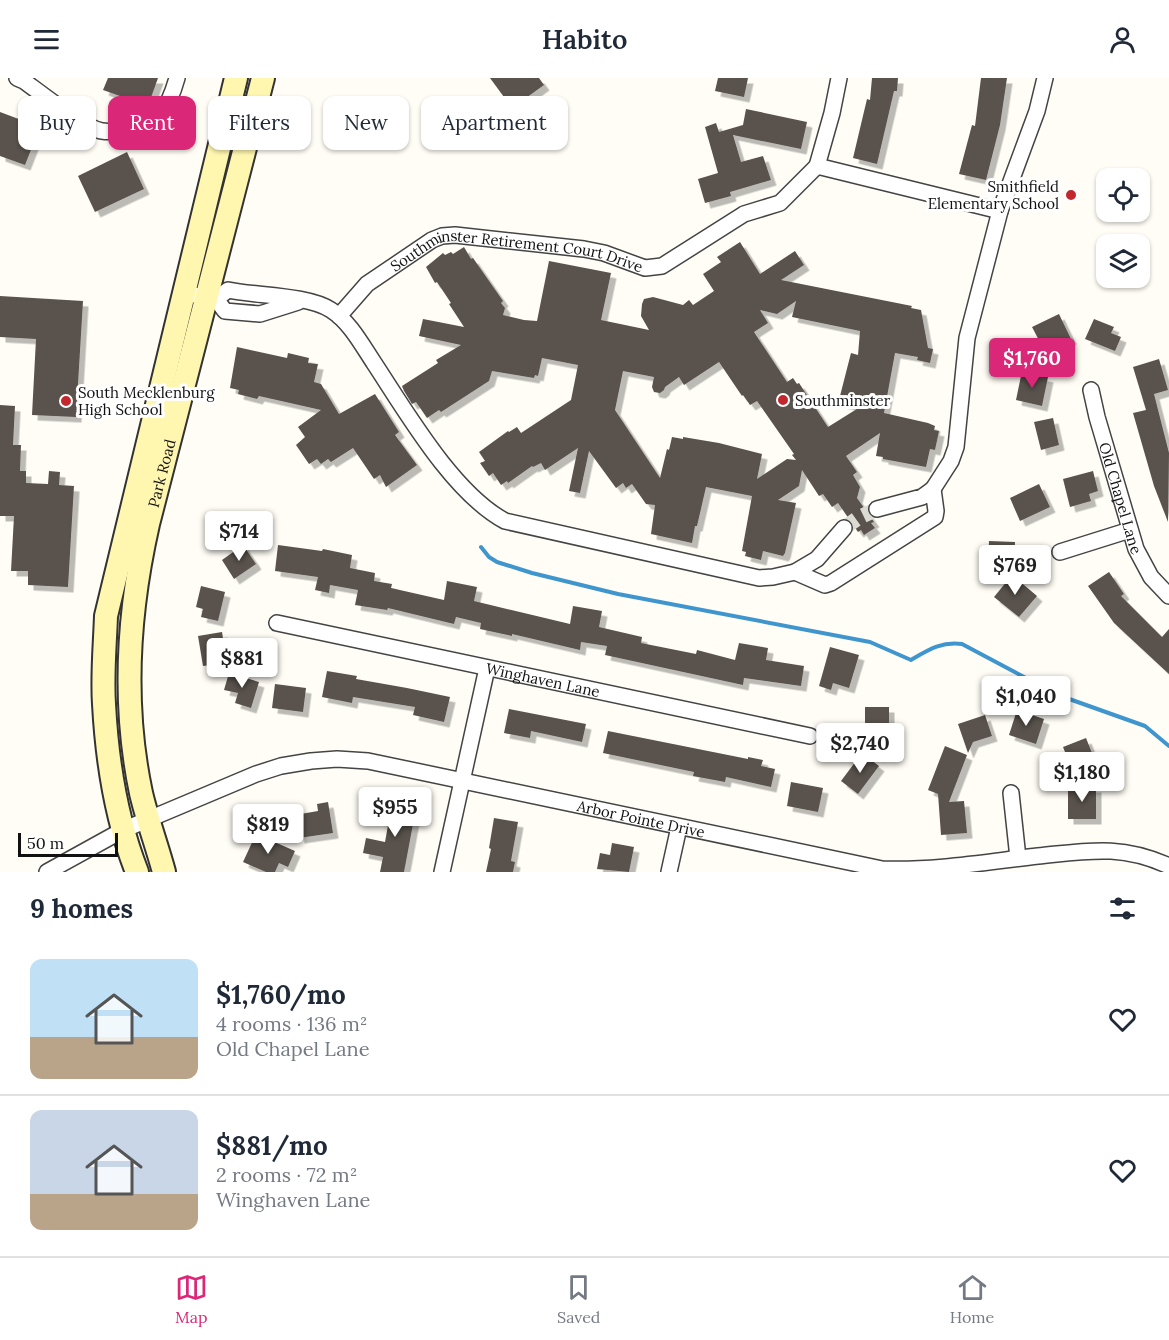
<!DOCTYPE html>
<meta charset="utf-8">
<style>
body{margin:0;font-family:Lora,serif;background:#f2f2f3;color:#1f2937;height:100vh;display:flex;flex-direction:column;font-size:22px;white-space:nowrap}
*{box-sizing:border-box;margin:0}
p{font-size:20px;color:#747a83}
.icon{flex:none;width:33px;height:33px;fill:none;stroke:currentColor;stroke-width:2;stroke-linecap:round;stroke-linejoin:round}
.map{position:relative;height:794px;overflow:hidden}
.sheet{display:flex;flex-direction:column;background:#fff;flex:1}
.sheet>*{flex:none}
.top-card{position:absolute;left:18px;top:18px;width:600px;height:54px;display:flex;gap:12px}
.tools{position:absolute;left:1096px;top:90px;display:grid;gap:12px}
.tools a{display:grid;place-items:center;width:54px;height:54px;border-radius:12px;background:#fff;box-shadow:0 2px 4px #0004;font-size:30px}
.scale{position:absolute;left:18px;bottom:15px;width:100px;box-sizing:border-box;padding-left:6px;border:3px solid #111;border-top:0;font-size:16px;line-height:21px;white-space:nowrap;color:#111;-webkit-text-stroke:4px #fff;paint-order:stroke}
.price{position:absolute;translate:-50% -51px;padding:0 14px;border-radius:6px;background:#fff;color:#222;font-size:20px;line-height:39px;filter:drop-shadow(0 2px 3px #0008)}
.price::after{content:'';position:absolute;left:50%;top:36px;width:18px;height:14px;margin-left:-9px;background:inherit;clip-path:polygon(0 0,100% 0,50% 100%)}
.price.on{background:#db2777;color:#fff}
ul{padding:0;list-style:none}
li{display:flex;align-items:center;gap:18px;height:150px;padding:0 30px}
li+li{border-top:2px solid #e0e1e3}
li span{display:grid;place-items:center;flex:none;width:168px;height:120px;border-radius:12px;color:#555}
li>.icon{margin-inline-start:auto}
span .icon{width:72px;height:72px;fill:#fffc;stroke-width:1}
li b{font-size:26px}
h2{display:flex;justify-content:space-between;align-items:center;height:72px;padding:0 30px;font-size:26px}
.chip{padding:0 21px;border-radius:12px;background:#fff;box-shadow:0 2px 4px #0004;font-size:21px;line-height:54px}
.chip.on{background:#db2777;color:#fff}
header{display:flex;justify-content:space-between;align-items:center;height:78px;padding:0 30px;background:#fff;font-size:27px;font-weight:600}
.tab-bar{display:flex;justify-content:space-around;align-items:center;height:84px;border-top:2px solid #e0e1e3;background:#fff;font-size:16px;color:#747a83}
.tab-bar a{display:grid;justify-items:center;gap:3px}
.tab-bar .on{color:#db2777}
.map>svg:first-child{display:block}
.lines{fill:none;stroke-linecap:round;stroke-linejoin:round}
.stream{stroke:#3f96cf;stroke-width:4}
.building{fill:#5a524d;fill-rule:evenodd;filter:url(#shadow)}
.minor-tunnel{stroke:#dbdad3;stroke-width:15;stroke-dasharray:15 8;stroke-linecap:butt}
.minor-casing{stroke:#444;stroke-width:18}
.secondary-casing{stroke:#333;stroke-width:26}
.minor{stroke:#fff;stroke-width:15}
.secondary{stroke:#fff6b0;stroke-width:22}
.poi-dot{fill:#c4262e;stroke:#fff;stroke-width:2}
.labels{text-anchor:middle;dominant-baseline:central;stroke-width:6;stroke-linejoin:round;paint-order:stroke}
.poi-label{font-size:15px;fill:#111;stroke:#fff;text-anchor:start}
.street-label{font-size:15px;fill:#111;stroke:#fff}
</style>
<header><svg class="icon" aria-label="menu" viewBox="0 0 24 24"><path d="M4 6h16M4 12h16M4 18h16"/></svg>Habito<svg class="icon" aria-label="person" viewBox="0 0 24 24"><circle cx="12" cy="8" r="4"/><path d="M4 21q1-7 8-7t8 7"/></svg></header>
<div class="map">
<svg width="1169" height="794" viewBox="0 0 1169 794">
<defs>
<filter id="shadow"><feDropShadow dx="5.5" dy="5.5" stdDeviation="0" flood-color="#0004"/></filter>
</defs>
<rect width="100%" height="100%" fill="#fffdf5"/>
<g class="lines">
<path class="stream" d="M481,469L489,479L497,484L532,495L618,516L870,564L911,582C928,572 942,563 962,566L1058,617L1145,648L1169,668"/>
</g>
<g class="building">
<path d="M108,0H158L148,28L103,12Z"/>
<path d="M490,0H539L544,7L512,30Z"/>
<path d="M718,0H748L744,19L715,13Z"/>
<path d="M872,0H898L897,13H894L877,86L853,80L867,21L870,22Z"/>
<path d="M981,0H1007L1000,47L986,102L959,96L972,47L975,48Z"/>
<path d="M746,31L807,44L801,71L733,57L741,84L763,78L771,102L730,114L731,118L705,125L698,101L718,95L705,49L716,45L719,54L743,47Z"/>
<path d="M0,34L40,49L25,87L0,78Z"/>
<path d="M127,74L144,111L95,134L78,98Z"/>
<path d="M740,164L760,196L795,173L804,187L781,202L912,228L911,230L921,232L928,270L933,271L930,285L917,282L918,279L895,275L884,335L928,345L935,348L934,352L939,353L935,372L930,371L926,389L883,381V379L876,378L880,355L846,378L857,394L853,397L860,409L857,420L874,444L871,445L875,450L864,457L861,452L858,454L838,425L832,429L823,416L819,418L802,392L799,408L778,422L796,425L785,475L783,478L763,473L761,482L745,478L746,474L742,473L752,418L706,409L697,448H695L692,465L651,456L655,427L646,426L632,406L626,410L623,405L616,410L589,373L580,415L569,413L578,370L545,392L541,385L533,389L532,388L508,405L507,403L501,407L493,395L489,398L480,385L485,383L479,374L508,353L509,354L517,349L521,355L571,322L578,287L542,280L538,298L535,297L534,300L492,293L489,303L441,334L439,332L427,340L416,324L412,326L404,313L402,308L438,285L436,282L461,267L419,258L423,241L464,249L449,226L451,225L437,204L435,205L426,189L443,175L445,177L451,174L453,176L464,169L471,181L473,180L503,223L501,225L505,230L503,237L524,242L537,243L549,183L611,195L601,242L649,252L641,238L642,226L644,221L653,219L683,227L689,222L693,227L714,213L703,196L721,184L717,179ZM796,223L792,239L860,253L858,277L851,275L840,318H842L841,325L860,329L828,349L799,305L797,306L793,300L787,304L754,254L768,245L760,232L777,236ZM719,284L742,318L743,317L750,327L757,323L794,376L792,377L796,382L787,381L757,401L762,376L719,365L683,359V361L672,359L669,372L667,371L660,400L615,332L623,293L654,299L652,309L654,314L660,315L664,312L665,309L679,299L684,307Z"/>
<path d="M0,218L83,223L76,339L32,337L36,261L0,259Z"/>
<path d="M1059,236L1071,261L1058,267L1055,262L1042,268L1032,249Z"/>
<path d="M1094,241L1114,249L1111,255L1121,259L1115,273L1085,261Z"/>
<path d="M237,269L287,280L288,275L309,280L308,285L318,286L314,304L321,306L339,336L375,316L399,354L395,357L417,387L386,409L380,397L374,401L353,370L331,384L328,381L321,386L317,381L309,386L296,367L305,359L298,349L321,332L259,318L257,321L238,316L239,312L230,310Z"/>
<path d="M1159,281L1168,312L1154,316L1169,375L1168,444L1154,408L1133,335L1146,332L1133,289Z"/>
<path d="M1022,293L1048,299L1042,328L1016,322Z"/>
<path d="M0,327L15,328L13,367H21L20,393H26V405L48,406L49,393L60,394L59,407L74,408L68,509L28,507V493H11L14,438H0Z"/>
<path d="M1053,340L1059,367L1041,372L1034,344Z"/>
<path d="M1093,393L1098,413L1089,416L1091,423L1070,429L1063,401Z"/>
<path d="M1039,406L1050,429L1020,443L1010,420Z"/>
<path d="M989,463L1015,464L1014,488L988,487Z"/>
<path d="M243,467L256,486L234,501L222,482Z"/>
<path d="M278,467L322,473L323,471L352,477L350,490L375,495L374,503L392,506L391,510L444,522L447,503L477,509L474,523L570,546L573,528L602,533L599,549L642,559L641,565L696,576L697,572L735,582L739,565L768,570L766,582L804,588L801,608L744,600L743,607L605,577L607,568L581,564L580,572L512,556V558L480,551L481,545L456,539L454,546L388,530L387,532L355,527L358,512L330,507L329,515L315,512L318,499L275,493Z"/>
<path d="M1109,494L1124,516L1121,518L1162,559L1169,551V596L1114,545L1088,508Z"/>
<path d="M1012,497L1037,518L1019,539L994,519Z"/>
<path d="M201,508L225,514L218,543L201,539L203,531L196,529Z"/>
<path d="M222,554L227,585L203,588L198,558Z"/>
<path d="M830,569L859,577L849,610L833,605L831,612L819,608Z"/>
<path d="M327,593L357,598L356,601L407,610L450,619L444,644L413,637L415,629L353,619L352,625L322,619Z"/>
<path d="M229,595L259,604L251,630L235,625L238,615L224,612Z"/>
<path d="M275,606L306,610L303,634L272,630Z"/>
<rect x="865" y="629" width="24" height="32"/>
<path d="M509,631L586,646L582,664L531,653L530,660L504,655Z"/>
<path d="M1017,632L1044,641L1036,666L1009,657Z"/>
<path d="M985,637L992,658L973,664L968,675L958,646Z"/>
<path d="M608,653L748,681V679L763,682L761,688L775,691L771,709L726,699L725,704L693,698L694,694L603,675Z"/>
<path d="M1086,660L1098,690L1075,699L1063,669Z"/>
<path d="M945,668L967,677L949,724L964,723L967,755L941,757L938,716L928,712Z"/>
<path d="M862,675L879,688L858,716L841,703Z"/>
<path d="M791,704L823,710L818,734L787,728Z"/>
<rect x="1068" y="709" width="28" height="32"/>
<path d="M393,720L417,725L404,794H380L383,779L363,775L366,760L385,764Z"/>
<path d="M328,724L333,755L299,760L295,737L318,733L317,726Z"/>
<path d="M494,740L518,744L511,783L515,784L513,794H486L491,771L489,770Z"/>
<path d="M256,756L295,773L288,789L279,785L275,794H266L243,784Z"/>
<path d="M612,765L634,769L629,794L597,791L600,775L610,777Z"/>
</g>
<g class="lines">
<path class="minor-tunnel" d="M844,450L858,440L877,431"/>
<g class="minor-casing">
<g id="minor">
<path d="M17,0L24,3C39,14 86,51 102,53C115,55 145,49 156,41C166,34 174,11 177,0"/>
<path d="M817,88L832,35L839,0"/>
<path d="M184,215L216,221L225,233L260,236L298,224"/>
<path d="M216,221L228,212C257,218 308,217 331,232C350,244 362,267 374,285C407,335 453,415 505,443L759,500L773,499L795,494"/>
<path id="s1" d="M339,238L367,206L432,162L442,158L455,157L584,171L604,175L645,190L662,188L744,136L780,125L817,88L1000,133"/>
<path id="s2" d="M1091,312L1097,339L1136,471L1151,499L1169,518"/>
<path d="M933,411L951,383L956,369L967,260L1000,133L1037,33L1045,0"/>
<path d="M844,450L817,481L795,494L825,507L831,505L935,439L936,433L933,411L922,419L877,431"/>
<path d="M1060,474L1130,452"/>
<path id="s3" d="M277,545L810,658"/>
<path d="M1011,715L1018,780"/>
<path id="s4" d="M47,794L123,752L256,696L281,688L311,683L337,681L368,683L882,791C934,793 986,784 1038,778C1088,773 1121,766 1169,788"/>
<path d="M442,794L487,590"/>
<path d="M669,794L679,749"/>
</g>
</g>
<g class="secondary-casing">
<g id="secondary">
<path d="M137,794C116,741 107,682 104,626C102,597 105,567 106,538L236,0"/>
<path id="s5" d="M164,794C157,768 147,741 141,715C122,625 128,534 148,446L263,0"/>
</g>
</g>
<use href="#minor" class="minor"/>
<use href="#secondary" class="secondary"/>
</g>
<g class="poi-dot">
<circle cx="1071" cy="117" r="6"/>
<circle cx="783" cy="322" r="6"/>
<circle cx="66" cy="323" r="6"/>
</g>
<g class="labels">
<g class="poi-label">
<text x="1059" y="108" text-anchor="end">Smithfield<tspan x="1059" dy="17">Elementary School</tspan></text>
<text x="78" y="314">South Mecklenburg<tspan x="78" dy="17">High School</tspan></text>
<text x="795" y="322">Southminster</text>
</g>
<g class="street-label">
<text stroke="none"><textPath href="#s1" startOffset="204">Southminster Retirement Court Drive</textPath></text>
<text stroke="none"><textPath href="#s5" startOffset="406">Park Road</textPath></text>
<text stroke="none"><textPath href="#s2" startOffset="112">Old Chapel Lane</textPath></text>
<text stroke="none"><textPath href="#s3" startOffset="272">Winghaven Lane</textPath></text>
<text stroke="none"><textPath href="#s4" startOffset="624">Arbor Pointe Drive</textPath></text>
</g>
</g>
</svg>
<div class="tools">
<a><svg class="icon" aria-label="locate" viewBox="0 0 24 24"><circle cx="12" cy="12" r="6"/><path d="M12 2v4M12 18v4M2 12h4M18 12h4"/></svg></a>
<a><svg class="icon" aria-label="layers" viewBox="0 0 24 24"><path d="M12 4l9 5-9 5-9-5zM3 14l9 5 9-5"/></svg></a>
</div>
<div class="scale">50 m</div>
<b class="price on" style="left:1032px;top:311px">$1,760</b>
<b class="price" style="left:239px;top:484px">$714</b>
<b class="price" style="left:1015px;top:518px">$769</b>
<b class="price" style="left:242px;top:611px">$881</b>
<b class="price" style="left:1026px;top:649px">$1,040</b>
<b class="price" style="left:860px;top:696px">$2,740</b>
<b class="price" style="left:1082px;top:725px">$1,180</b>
<b class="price" style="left:395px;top:760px">$955</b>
<b class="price" style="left:268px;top:777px">$819</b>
<div class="top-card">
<a class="chip">Buy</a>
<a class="chip on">Rent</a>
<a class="chip">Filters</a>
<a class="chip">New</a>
<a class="chip">Apartment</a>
</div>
</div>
<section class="sheet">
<h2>9 homes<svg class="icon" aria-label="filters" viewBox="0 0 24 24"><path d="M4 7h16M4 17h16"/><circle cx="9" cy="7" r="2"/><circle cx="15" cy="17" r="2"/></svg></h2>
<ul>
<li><span style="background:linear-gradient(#bfe0f5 65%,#b9a48a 0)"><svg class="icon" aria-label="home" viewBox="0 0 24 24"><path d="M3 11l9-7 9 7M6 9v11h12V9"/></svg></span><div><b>$1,760/mo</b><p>4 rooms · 136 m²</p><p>Old Chapel Lane</p></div><svg class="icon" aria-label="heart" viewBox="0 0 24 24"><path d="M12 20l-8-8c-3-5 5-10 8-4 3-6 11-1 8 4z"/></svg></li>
<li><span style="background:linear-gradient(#c9d6e8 70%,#b9a48a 0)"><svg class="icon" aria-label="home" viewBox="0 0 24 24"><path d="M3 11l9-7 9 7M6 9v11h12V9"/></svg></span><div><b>$881/mo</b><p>2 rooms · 72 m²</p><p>Winghaven Lane</p></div><svg class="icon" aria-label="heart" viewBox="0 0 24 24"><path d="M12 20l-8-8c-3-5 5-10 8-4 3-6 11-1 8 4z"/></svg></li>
</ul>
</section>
<nav class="tab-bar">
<a class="on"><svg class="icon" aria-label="map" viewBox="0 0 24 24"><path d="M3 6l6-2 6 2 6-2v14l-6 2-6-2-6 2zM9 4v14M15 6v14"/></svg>Map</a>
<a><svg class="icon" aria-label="saved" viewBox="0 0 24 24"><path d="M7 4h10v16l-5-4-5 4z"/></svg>Saved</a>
<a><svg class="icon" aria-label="home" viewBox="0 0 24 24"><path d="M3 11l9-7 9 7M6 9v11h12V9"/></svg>Home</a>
</nav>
